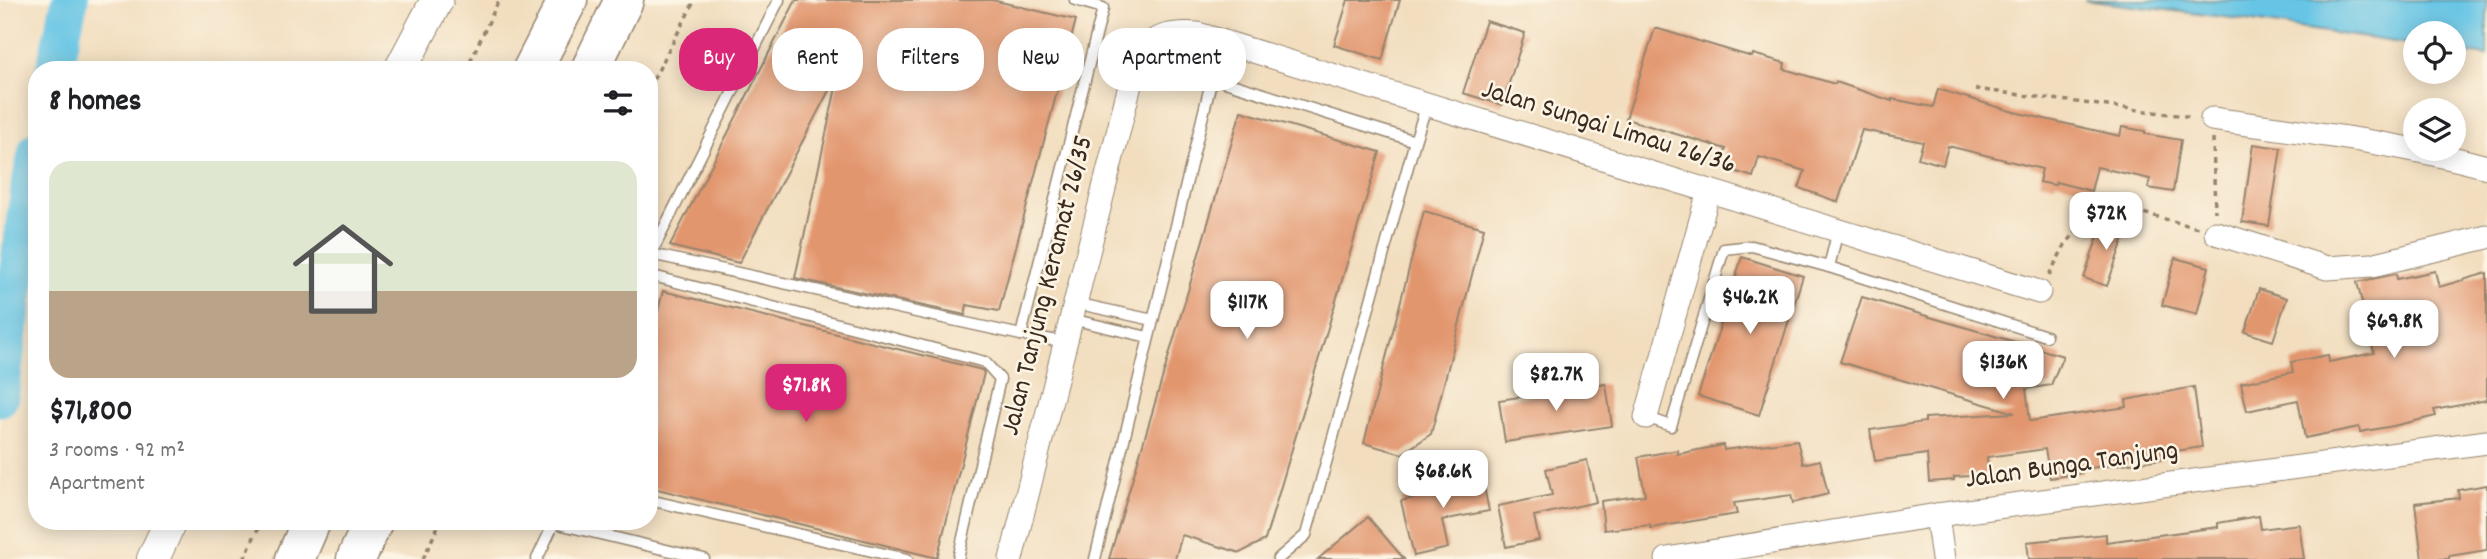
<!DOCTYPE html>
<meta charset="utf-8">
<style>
body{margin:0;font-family:Dekko,sans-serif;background:#f6f6f6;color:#202124;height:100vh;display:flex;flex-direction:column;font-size:26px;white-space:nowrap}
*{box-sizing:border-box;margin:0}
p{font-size:23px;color:#757577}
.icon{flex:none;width:38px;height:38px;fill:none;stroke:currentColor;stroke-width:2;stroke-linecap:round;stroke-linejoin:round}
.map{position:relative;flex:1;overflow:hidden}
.sheet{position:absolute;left:28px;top:61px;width:630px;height:469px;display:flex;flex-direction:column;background:#fff;border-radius:28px;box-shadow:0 4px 18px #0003}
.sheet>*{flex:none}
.top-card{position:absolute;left:679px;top:28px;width:665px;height:63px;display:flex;gap:14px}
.tools{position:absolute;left:2403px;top:21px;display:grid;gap:14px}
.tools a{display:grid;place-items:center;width:63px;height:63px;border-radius:50%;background:#fff;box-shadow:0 4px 18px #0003;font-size:35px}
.price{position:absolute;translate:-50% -60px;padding:0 16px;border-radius:14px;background:#fff;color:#222;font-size:23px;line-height:46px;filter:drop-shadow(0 2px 4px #0008)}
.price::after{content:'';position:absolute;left:50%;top:42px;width:21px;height:16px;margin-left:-10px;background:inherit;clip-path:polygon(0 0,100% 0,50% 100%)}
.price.active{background:#db2777;color:#fff}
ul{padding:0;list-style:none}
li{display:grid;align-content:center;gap:14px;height:371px;padding:0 21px}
li span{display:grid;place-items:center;height:217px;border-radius:21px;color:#555}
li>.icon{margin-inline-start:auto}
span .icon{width:126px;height:126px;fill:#fffc;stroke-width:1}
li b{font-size:30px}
h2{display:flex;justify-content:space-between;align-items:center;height:84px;padding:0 21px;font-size:30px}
.tag{padding:0 24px;border-radius:28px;background:#fff;box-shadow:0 4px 18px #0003;font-size:24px;line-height:63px}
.tag.active{background:#db2777;color:#fff}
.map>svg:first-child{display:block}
.water{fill:#66c5e5;stroke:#507882;stroke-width:2}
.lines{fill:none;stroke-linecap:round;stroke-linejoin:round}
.river{stroke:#66c5e5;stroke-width:37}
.building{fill:#e2966e}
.lane-casing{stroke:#96846e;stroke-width:13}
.street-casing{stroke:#96846e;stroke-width:25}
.secondary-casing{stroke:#96846e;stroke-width:34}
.highway-casing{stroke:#96846e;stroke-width:41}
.path{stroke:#96846e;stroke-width:3.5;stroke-dasharray:5 5;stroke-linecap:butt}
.lane{stroke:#fff;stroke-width:10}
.street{stroke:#fff;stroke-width:23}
.secondary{stroke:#fff;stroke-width:32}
.highway{stroke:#fff;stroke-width:38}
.labels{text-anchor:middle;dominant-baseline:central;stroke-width:5;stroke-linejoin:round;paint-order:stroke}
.street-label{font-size:28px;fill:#3b2a1e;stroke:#fcf5e5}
</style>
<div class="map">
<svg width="2487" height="559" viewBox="0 0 2487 559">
<rect width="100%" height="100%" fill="#fcf5e5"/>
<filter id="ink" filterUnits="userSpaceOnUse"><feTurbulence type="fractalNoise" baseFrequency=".0143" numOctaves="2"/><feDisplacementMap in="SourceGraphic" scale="14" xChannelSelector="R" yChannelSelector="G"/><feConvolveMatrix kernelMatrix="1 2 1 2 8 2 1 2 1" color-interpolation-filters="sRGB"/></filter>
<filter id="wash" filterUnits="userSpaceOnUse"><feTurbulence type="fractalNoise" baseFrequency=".00686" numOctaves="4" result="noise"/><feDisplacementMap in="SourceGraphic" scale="28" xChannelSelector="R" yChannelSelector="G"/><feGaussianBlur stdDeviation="1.57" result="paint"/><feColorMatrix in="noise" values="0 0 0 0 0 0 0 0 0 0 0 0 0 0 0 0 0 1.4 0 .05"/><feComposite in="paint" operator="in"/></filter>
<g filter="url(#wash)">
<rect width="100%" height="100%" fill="#f2debf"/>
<path class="water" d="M2084,0H2487V56L2454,51V33H2415V45L2232,18Z"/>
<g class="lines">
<g class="river">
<path d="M54,70L70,0"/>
<path d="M0,398L29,188L37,150"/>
</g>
</g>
<g id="blocks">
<g class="building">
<path d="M796,0H992L1076,20L999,311L967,305L965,315L795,278L838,78L836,77L739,263L670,246Z"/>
<path d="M1348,0H1400L1382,60L1334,45Z"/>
<path d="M1486,21L1525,33L1502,105L1463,93Z"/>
<path d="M1655,28L1752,57L1753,54L1785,63L1784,69L1835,84L1836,82L1892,101V99L1933,107L1938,89L2014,112L2120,136L2122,127L2145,131V134L2181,140L2173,192L2148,188L2150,179L2097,167L2091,191L2056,182L2055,185L2039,182L2042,169L1948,146L1943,165L1918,158L1923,142L1862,130L1838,202L1799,188L1805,171L1759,157L1753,177L1721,167L1726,149L1626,119Z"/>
<path d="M1241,111L1380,152L1265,540L1240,553L1182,535L1175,559H1109Z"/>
<path d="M2253,144L2281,148L2269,226L2242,222Z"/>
<path d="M1424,211L1484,228L1431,434L1402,454L1364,443Z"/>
<path d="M2104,218L2128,226L2107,286L2084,278Z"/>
<path d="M1742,257L1803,276L1759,415L1698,396Z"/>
<path d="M2175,258L2209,267L2197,314L2162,305Z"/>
<path d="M2435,271L2439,287L2487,273V400L2434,410L2436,416L2393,426L2360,432L2359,427L2305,438L2298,400L2247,411L2241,383L2293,372L2291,362L2328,355L2329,362L2374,353L2357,282L2396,274L2397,279Z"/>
<path d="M2259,289L2287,298L2273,341L2245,332Z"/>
<path d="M663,291L982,370L984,373L937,558L649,487V345Z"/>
<path d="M1862,297L2063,356L2051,385L2026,389L2030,421L2127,407L2126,400L2194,387L2202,447L2163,453L2164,459L2081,469L2082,473L2050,478L2045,449L1987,457L1988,475L1954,477V480L1929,482L1927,454L1875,461L1870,430L1925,422V418L2015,413L1840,362Z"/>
<path d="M1606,384L1612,426L1505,442L1499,400Z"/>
<path d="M1797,440L1803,464L1820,460L1828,494L1793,503L1791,495L1734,503L1737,514L1650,528V525L1604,530L1601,501L1645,495L1638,457L1678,450V454L1723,445L1724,450Z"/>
<path d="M1587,460L1596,502L1534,516L1539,540L1506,547L1498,506L1552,495L1546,469Z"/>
<path d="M1480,468L1489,511L1442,520L1448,548L1414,556L1401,501L1448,490L1445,475Z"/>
<path d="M2487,485V550L2449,556V559H2422L2415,503L2459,498L2458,490Z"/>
<path d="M2259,516L2261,529L2299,524L2304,559H2029L2027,542L2106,534V542L2218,527V523Z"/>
<path d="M1368,517L1404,559H1318L1337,543Z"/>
</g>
</g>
</g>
<g filter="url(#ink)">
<use href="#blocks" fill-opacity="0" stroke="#96846e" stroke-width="2"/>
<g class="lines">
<g class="lane-casing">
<g id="lane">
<path d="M779,0L651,254L1021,335L1103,8L1075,0"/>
<path d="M1415,141L1427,104"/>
<path d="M1838,230L1829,267L2046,336"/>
<path d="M649,275L985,362L1000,379L958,559"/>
<path d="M1075,303L1153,320"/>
<path d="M1071,319L1148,337"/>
<path d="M1021,335L1065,342"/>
<path d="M1646,417L1671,426L1724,249L1752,246L1829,267"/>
<path d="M649,500L907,559"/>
<path d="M537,559L554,523L704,559"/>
<path d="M1095,559L1212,78L1415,141L1306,535L1278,559"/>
</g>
</g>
<g class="street-casing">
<g id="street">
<path d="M2212,119C2304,132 2397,142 2487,167"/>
<path d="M2216,233L2327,268L2372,265L2487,237"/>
<path d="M1646,417L1709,191"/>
<path d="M1937,515L1943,559"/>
<path d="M1011,559L1137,57C1153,35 1171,32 1198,34L2039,292"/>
<path d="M1667,559L1937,515L2487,442"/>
</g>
</g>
<g class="secondary-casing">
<g id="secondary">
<path d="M400,70L437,0"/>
<path d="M153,559L170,522"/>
</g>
</g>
<g class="highway-casing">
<g id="highway">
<path d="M532,70L568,0"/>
<path d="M590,70L624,0"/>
<path d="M295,559L311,522"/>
<path d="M356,559L373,522"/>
</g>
</g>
<g class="path">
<path d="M466,70L499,0"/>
<path d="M649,88L695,0"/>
<path d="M1975,89L2193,117"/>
<path d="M2213,139L2215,212"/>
<path d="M2049,275L2065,245L2087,219L2114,205L2198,228"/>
<path d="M244,559L261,522"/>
<path d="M423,559L440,522"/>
</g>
<use href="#lane" class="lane"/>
<use href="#street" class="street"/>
<use href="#secondary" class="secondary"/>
<use href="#highway" class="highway"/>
</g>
</g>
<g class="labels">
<g class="street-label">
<text transform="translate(1608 129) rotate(17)">Jalan Sungai Limau 26/36</text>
<text transform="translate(1049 286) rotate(-76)">Jalan Tanjung Keramat 26/35</text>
<text transform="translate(2072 467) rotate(-8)">Jalan Bunga Tanjung</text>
</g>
</g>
</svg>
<div class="tools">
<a><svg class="icon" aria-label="locate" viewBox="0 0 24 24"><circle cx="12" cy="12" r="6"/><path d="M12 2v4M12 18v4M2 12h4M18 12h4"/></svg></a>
<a><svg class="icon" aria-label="layers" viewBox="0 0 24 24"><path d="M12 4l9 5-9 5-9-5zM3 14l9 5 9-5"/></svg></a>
</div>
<b class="price" style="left:2106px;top:252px">$72K</b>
<b class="price" style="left:1750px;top:336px">$46.2K</b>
<b class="price" style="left:1247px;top:341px">$117K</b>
<b class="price" style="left:2394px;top:360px">$69.8K</b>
<b class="price" style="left:2003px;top:401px">$136K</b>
<b class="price" style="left:1556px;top:413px">$82.7K</b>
<b class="price active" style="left:806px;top:424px">$71.8K</b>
<b class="price" style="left:1443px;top:510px">$68.6K</b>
<div class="top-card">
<a class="tag active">Buy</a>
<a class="tag">Rent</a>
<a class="tag">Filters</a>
<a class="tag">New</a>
<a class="tag">Apartment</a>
</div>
<section class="sheet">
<h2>8 homes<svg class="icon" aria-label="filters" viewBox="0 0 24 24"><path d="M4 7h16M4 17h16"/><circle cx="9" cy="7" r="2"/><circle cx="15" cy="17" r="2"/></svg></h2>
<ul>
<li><span style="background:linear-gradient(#dfe7d0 60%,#b9a48a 0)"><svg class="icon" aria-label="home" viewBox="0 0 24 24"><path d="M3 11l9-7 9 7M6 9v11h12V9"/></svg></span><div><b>$71,800</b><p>3 rooms · 92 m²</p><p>Apartment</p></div></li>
</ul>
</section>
</div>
